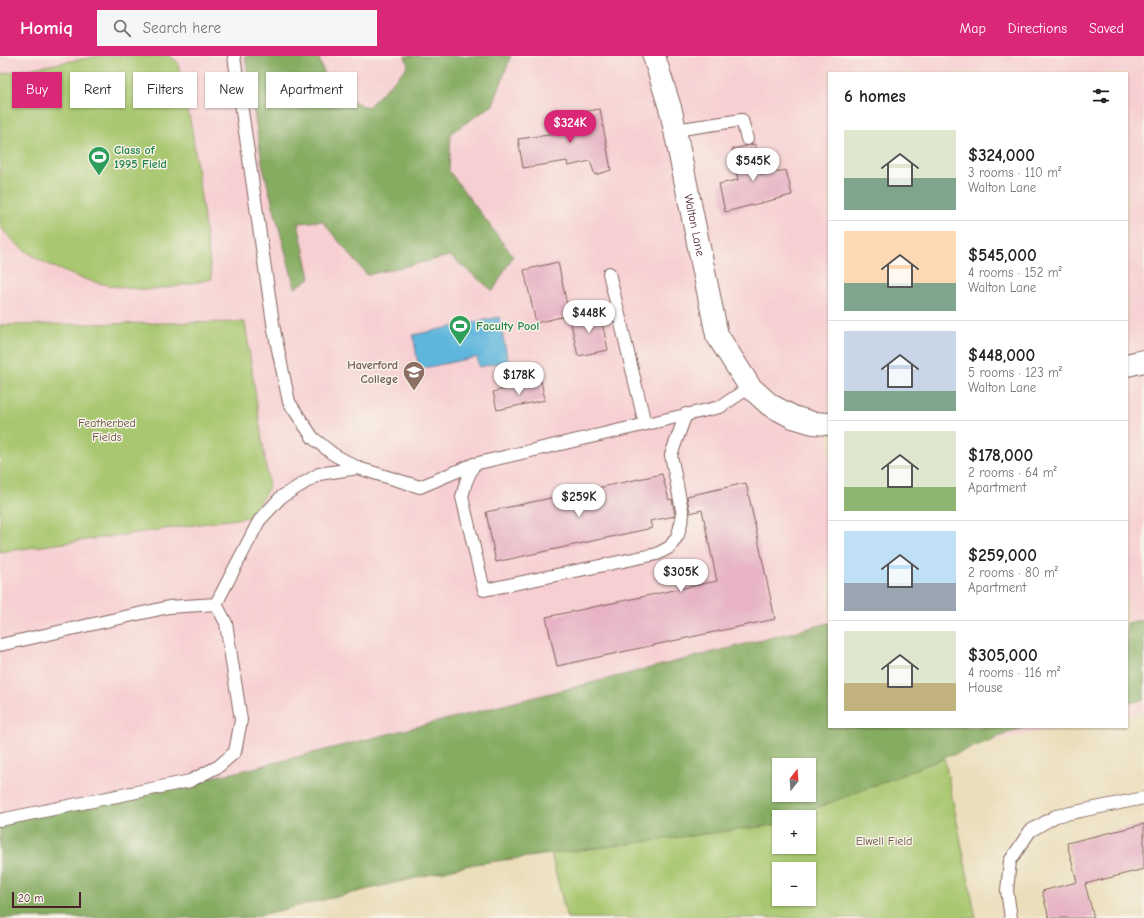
<!DOCTYPE html>
<meta charset="utf-8">
<style>
body{margin:0;font-family:"Comic Neue",sans-serif;background:#f6f6f6;color:#202124;height:100vh;display:flex;flex-direction:column;font-size:15px;white-space:nowrap}
*{box-sizing:border-box;margin:0}
p{font-size:13px;color:#757577}
.icon{flex:none;width:22px;height:22px;fill:none;stroke:currentColor;stroke-width:2;stroke-linecap:round;stroke-linejoin:round}
.map{position:relative;flex:1;overflow:hidden}
.drawer{position:absolute;left:828px;top:16px;width:300px;height:656px;display:flex;flex-direction:column;background:#fff;border-radius:0px;box-shadow:0 1px 3px #0004}
.drawer>*{flex:none}
.banner{position:absolute;left:12px;top:16px;width:380px;height:36px;display:flex;gap:8px}
.needle{width:26px;rotate:17deg}
.tools{position:absolute;left:772px;top:702px;display:grid;gap:8px}
.tools a{display:grid;place-items:center;width:44px;height:44px;border-radius:0px;background:#fff;box-shadow:0 1px 3px #0004;font-size:20px}
.scale{position:absolute;left:12px;bottom:10px;width:69px;box-sizing:border-box;padding-left:4px;border:2px solid #4a1f2b;border-top:0;font-size:11px;line-height:14px;white-space:nowrap;color:#4a1f2b;-webkit-text-stroke:3px #f7f3e8;paint-order:stroke}
.price{position:absolute;translate:-50% -34px;padding:0 9px;border-radius:14px;background:#fff;color:#222;font-size:13px;line-height:26px;filter:drop-shadow(0 1px 2px #0008)}
.price::after{content:'';position:absolute;left:50%;top:24px;width:12px;height:9px;margin-left:-6px;background:inherit;clip-path:polygon(0 0,100% 0,50% 100%)}
.price.on{background:#db2777;color:#fff}
ul{padding:0;list-style:none}
li{display:flex;align-items:center;gap:12px;height:100px;padding:0 16px}
li+li{border-top:1px solid #e0e0e0}
li span{display:grid;place-items:center;flex:none;width:112px;height:80px;border-radius:0px;color:#555}
li>.icon{margin-inline-start:auto}
span .icon{width:48px;height:48px;fill:#fffc;stroke-width:1}
li b{font-size:17px}
h2{display:flex;justify-content:space-between;align-items:center;height:48px;padding:0 16px;font-size:17px}
.pill{padding:0 14px;border-radius:0px;background:#fff;box-shadow:0 1px 3px #0004;font-size:14px;line-height:36px}
.pill.on{background:#db2777;color:#fff}
header{display:flex;align-items:center;gap:24px;box-sizing:border-box;height:56px;padding:0 20px;background:#db2777;color:#fff}
header strong{font-size:19px}
nav{display:flex;gap:22px;margin-inline-start:auto;font-size:14px}
.search{width:280px;height:36px;background:#f6f6f6;display:flex;align-items:center;gap:10px;box-sizing:border-box;padding:0 14px;border-radius:0px;color:#757577;font-size:15px}
.map>svg:first-child{display:block}
.built{fill:#f7cfd2}
.green{fill:#a8c76f;stroke:#79734d;fill-rule:evenodd}
.forest{fill:#86ac62;stroke:#686646;fill-rule:evenodd}
.water{fill:#5fb6dc;stroke:#546a84}
.building{fill:#e7b3c5}
.lines{fill:none;stroke-linecap:round;stroke-linejoin:round}
.lane-casing{stroke:#82625d;stroke-width:14}
.street-casing{stroke:#82625d;stroke-width:24}
.lane{stroke:#fff;stroke-width:12}
.street{stroke:#fff;stroke-width:22}
.labels{text-anchor:middle;dominant-baseline:central;stroke-width:3;stroke-linejoin:round;paint-order:stroke}
.leisure-label{font-size:12px;font-weight:bold;fill:#27864d;stroke:#f7f3e8;text-anchor:start}
.street-label{font-size:12px;fill:#4a1f2b;stroke:#f7f3e8}
.education-label{font-size:12px;font-weight:bold;fill:#785e54;stroke:#f7f3e8;text-anchor:end}
.park-label{font-size:12px;fill:#66513f;stroke:#f7f3e8}
</style>
<header>
<strong>Homiq</strong>
<div class="search"><svg class="icon" aria-label="search" viewBox="0 0 24 24"><circle cx="10" cy="10" r="6"/><path d="M15 15l6 6"/></svg>Search here</div>
<nav><a>Map</a><a>Directions</a><a>Saved</a></nav>
</header>
<div class="map">
<svg width="1144" height="862" viewBox="0 0 1144 862">
<rect width="100%" height="100%" fill="#f7f3e8"/>
<filter id="ink" filterUnits="userSpaceOnUse"><feTurbulence type="fractalNoise" baseFrequency=".025" numOctaves="2"/><feDisplacementMap in="SourceGraphic" scale="8" xChannelSelector="R" yChannelSelector="G"/><feConvolveMatrix kernelMatrix="1 2 1 2 8 2 1 2 1" color-interpolation-filters="sRGB"/></filter>
<filter id="wash" filterUnits="userSpaceOnUse"><feTurbulence type="fractalNoise" baseFrequency=".012" numOctaves="4" result="noise"/><feDisplacementMap in="SourceGraphic" scale="16" xChannelSelector="R" yChannelSelector="G"/><feGaussianBlur stdDeviation="0.9" result="paint"/><feColorMatrix in="noise" values="0 0 0 0 0 0 0 0 0 0 0 0 0 0 0 0 0 1.4 0 .05"/><feComposite in="paint" operator="in"/></filter>
<g filter="url(#wash)">
<rect width="100%" height="100%" fill="#ebdebb"/>
<path class="built" d="M0,0H1144V655L1127,659V17H829V671H1063L945,694L809,709H779L0,862Z"/>
<g class="green">
<path d="M99,0H169L178,6L182,32L192,73L212,223C194,226 174,232 155,233C106,236 29,211 0,170V18Z"/>
<path d="M245,266L269,431L250,461L0,496V269Z"/>
<path d="M943,695L976,862H567L545,774L779,739H809ZM779,761H809V791H779ZM779,813H809V843H779Z"/>
</g>
<g class="forest">
<path d="M245,0H318L330,33L367,52L408,10L405,0H511L493,49L451,77L449,115L513,200L493,235L450,200L367,219L322,165L298,167L310,222L295,232L263,112Z"/>
<path d="M1144,563V644L1127,647V567Z"/>
<path d="M829,567V671H1024L794,761H779V767L774,769L474,808L248,862H0V762L237,716ZM779,709H809V739H779Z"/>
</g>
<path class="water" d="M499,261L508,305L479,311L477,301L419,313L413,279Z"/>
<g id="blocks">
<g class="building">
<path d="M600,53L611,114L595,119L590,105L568,110L567,105L523,112L518,83L564,77L560,60Z"/>
<path d="M755,88L762,119L786,114L792,139L725,156L719,128L738,124L732,93Z"/>
<path d="M558,206L569,259L536,267L524,214Z"/>
<path d="M600,257L608,294L578,300L570,263Z"/>
<path d="M541,325L545,344L497,354L493,336Z"/>
<path d="M662,418L669,444L672,443L675,460L650,465L652,472L496,506L486,456Z"/>
<path d="M746,427L775,563L557,610L546,561L717,525L702,454L690,457L687,440Z"/>
<path d="M1144,768V813L1085,828L1094,862H1049L1042,835L1077,826L1067,787Z"/>
</g>
</g>
</g>
<g filter="url(#ink)">
<use href="#blocks" fill-opacity="0" stroke="#82625d" stroke-width="1"/>
<g class="lines">
<g class="lane-casing">
<g id="lane">
<path d="M234,0L274,274L289,346L313,382L333,398L358,412L420,431L474,408L720,351L750,331"/>
<path d="M675,74L742,64L747,83"/>
<path d="M609,217L645,368"/>
<path d="M474,408L466,426L462,441L484,534L657,498L670,491L678,479L683,459L671,399L686,358"/>
<path d="M216,548L259,465L281,441L319,418L358,412"/>
<path d="M0,589L169,551L216,548"/>
<path d="M0,764L190,725L219,710L235,696L241,664L226,567L216,548"/>
<path d="M1011,862L1007,835L1010,805L1030,775L1056,760L1144,742"/>
</g>
</g>
<g class="street-casing">
<g id="street">
<path id="s1" d="M654,0L671,55L717,279L750,331L770,349L793,361L813,367L829,368"/>
<path d="M1127,309L1144,305"/>
</g>
</g>
<use href="#lane" class="lane"/>
<use href="#street" class="street"/>
</g>
</g>
<defs>
<g id="stadium-pin" transform="scale(1.15)"><path d="M0 17L-7.5 6A9.5 9.5 0 1 1 7.5 6Z" fill="#2e9e5b" stroke="#f7f3e8"/><path d="M0-5a6.5 5 0 1 0 0 10a6.5 5 0 1 0 0-10ZM-3.5-1.8h7v3.6h-7Z" fill="#fff"/></g>
<g id="university-pin" transform="scale(1.15)"><path d="M0 17L-7.5 6A9.5 9.5 0 1 1 7.5 6Z" fill="#8d6e63" stroke="#f7f3e8"/><path d="M0-5L7-2L0 1L-7-2ZM-4 1L0 2.5L4 1V4Q0 6-4 4Z" fill="#fff"/></g>
</defs>
<g fill-rule="evenodd">
<use href="#stadium-pin" x="99" y="101"/>
<use href="#stadium-pin" x="460" y="270"/>
<use href="#university-pin" x="414" y="316"/>
</g>
<g class="labels">
<g class="leisure-label">
<text x="114" y="94">Class of<tspan x="114" dy="14">1995 Field</tspan></text>
<text x="476" y="270">Faculty Pool</text>
</g>
<g class="street-label">
<text stroke="none"><textPath href="#s1" startOffset="174">Walton Lane</textPath></text>
</g>
<g class="education-label">
<text x="398" y="309">Haverford<tspan x="398" dy="14">College</tspan></text>
</g>
<g class="park-label">
<text x="107" y="367">Featherbed<tspan x="107" dy="14">Fields</tspan></text>
<text x="884" y="785">Elwell Field</text>
</g>
</g>
</svg>
<div class="tools">
<a><svg class="needle" viewBox="-14 -14 28 28"><path d="M0-13l5 13h-10z" fill="#e53935"/><path d="M0 13l5-13h-10z" fill="#757577"/></svg></a>
<a>+</a>
<a>−</a>
</div>
<div class="scale">20 m</div>
<b class="price on" style="left:570px;top:88px">$324K</b>
<b class="price" style="left:753px;top:126px">$545K</b>
<b class="price" style="left:589px;top:278px">$448K</b>
<b class="price" style="left:519px;top:340px">$178K</b>
<b class="price" style="left:579px;top:462px">$259K</b>
<b class="price" style="left:681px;top:537px">$305K</b>
<div class="banner">
<a class="pill on">Buy</a>
<a class="pill">Rent</a>
<a class="pill">Filters</a>
<a class="pill">New</a>
<a class="pill">Apartment</a>
</div>
<section class="drawer">
<h2>6 homes<svg class="icon" aria-label="filters" viewBox="0 0 24 24"><path d="M4 7h16M4 17h16"/><circle cx="9" cy="7" r="2"/><circle cx="15" cy="17" r="2"/></svg></h2>
<ul>
<li><span style="background:linear-gradient(#dfe7d0 60%,#7fa58c 0)"><svg class="icon" aria-label="home" viewBox="0 0 24 24"><path d="M3 11l9-7 9 7M6 9v11h12V9"/></svg></span><div><b>$324,000</b><p>3 rooms · 110 m²</p><p>Walton Lane</p></div></li>
<li><span style="background:linear-gradient(#ffd9b3 65%,#7fa58c 0)"><svg class="icon" aria-label="home" viewBox="0 0 24 24"><path d="M3 11l9-7 9 7M6 9v11h12V9"/></svg></span><div><b>$545,000</b><p>4 rooms · 152 m²</p><p>Walton Lane</p></div></li>
<li><span style="background:linear-gradient(#c9d6e8 75%,#7fa58c 0)"><svg class="icon" aria-label="home" viewBox="0 0 24 24"><path d="M3 11l9-7 9 7M6 9v11h12V9"/></svg></span><div><b>$448,000</b><p>5 rooms · 123 m²</p><p>Walton Lane</p></div></li>
<li><span style="background:linear-gradient(#dfe7d0 70%,#8fb573 0)"><svg class="icon" aria-label="home" viewBox="0 0 24 24"><path d="M3 11l9-7 9 7M6 9v11h12V9"/></svg></span><div><b>$178,000</b><p>2 rooms · 64 m²</p><p>Apartment</p></div></li>
<li><span style="background:linear-gradient(#bfe0f5 65%,#9aa5b1 0)"><svg class="icon" aria-label="home" viewBox="0 0 24 24"><path d="M3 11l9-7 9 7M6 9v11h12V9"/></svg></span><div><b>$259,000</b><p>2 rooms · 80 m²</p><p>Apartment</p></div></li>
<li><span style="background:linear-gradient(#dfe7d0 65%,#c2b280 0)"><svg class="icon" aria-label="home" viewBox="0 0 24 24"><path d="M3 11l9-7 9 7M6 9v11h12V9"/></svg></span><div><b>$305,000</b><p>4 rooms · 116 m²</p><p>House</p></div></li>
</ul>
</section>
</div>
